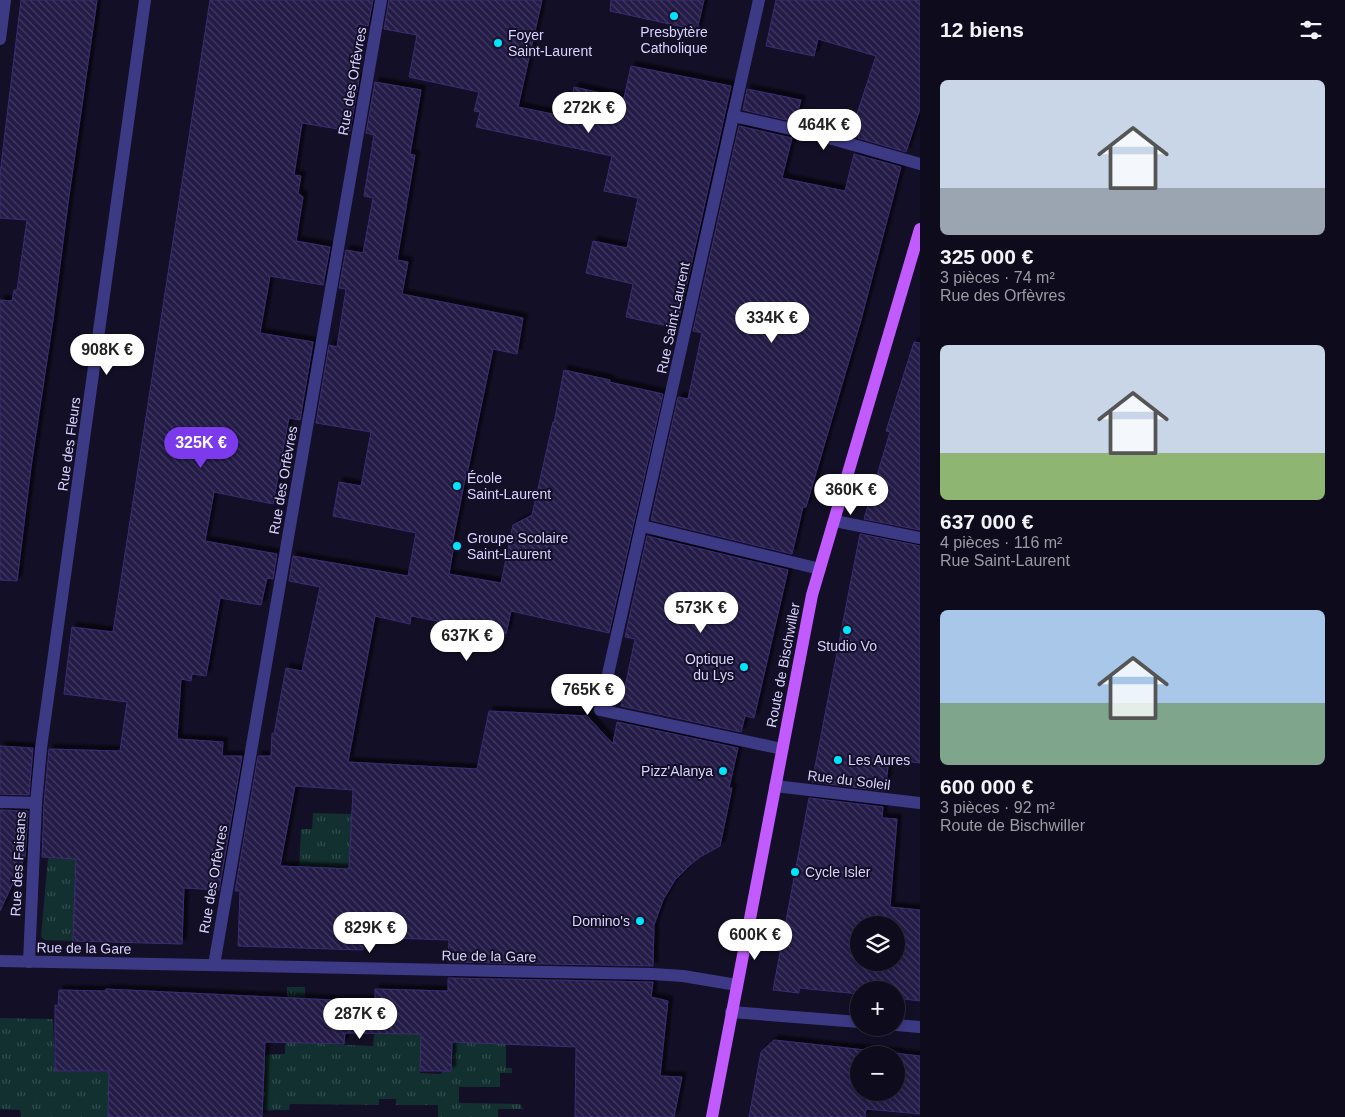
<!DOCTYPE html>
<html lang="fr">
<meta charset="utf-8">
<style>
body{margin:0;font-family:Arial,sans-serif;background:#171425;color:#f1f3f6;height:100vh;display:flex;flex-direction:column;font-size:19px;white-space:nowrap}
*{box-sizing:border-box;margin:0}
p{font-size:16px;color:#9b9ba3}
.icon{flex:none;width:28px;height:28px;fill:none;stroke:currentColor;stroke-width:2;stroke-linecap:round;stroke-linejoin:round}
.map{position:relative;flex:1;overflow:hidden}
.panel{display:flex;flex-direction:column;background:#0e0b1c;width:425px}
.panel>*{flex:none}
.tools{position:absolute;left:850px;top:916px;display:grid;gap:10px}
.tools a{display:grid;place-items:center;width:55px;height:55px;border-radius:50%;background:#0e0b1c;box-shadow:0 2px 12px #0003,0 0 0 1px #2e2b3b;font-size:25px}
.price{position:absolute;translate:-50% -42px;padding:0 11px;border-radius:18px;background:#fff;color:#222;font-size:16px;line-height:32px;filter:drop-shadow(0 1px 2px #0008)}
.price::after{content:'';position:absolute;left:50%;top:30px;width:15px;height:11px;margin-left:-8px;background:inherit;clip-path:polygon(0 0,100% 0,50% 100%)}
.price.on{background:#7c3aed;color:#fff}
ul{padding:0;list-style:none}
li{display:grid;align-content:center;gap:10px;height:265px;padding:0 20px}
li span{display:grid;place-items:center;height:155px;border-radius:8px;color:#555}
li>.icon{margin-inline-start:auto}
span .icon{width:90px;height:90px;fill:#fffc;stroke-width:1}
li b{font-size:21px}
h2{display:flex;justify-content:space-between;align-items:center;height:60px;padding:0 20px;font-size:21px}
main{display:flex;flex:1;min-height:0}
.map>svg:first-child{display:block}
.grass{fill:url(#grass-tufts)}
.building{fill:url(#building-back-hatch);stroke:#3b2d73;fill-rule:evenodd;filter:url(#shadow)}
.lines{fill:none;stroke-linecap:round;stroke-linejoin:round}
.minor{stroke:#3d3a85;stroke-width:12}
.major{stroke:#c25bff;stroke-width:12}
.poi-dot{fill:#00e5ff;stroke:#130f26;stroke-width:2}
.labels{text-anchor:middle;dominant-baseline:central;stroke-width:4;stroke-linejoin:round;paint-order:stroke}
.poi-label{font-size:14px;fill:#d9d4ff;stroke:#130f26;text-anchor:start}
.street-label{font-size:14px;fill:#d9d4ff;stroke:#130f26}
</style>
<main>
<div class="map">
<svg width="920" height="1117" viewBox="0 0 920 1117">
<defs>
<pattern id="grass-tufts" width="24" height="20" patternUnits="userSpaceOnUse" patternTransform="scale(1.25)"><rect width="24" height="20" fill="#12302f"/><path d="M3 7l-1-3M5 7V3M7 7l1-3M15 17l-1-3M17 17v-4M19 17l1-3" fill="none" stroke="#344d4e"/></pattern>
<pattern id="building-back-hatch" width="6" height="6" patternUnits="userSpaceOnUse" patternTransform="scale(1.25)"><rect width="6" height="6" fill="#241b47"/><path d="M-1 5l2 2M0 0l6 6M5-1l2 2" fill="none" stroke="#433b63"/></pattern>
<filter id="shadow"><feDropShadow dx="4.5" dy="-4.5" stdDeviation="1" flood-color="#0009"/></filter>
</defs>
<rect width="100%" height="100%" fill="#130f26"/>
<g class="grass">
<path d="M313,813L352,814L349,868L360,882L321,868L299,867L301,829H312Z"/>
<path d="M48,858L97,860L181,888L184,898L75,894L73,941L44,940L41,936Z"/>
<path d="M287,987H305V1043L373,1046L374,1033L422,1034L420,1073L441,1074L442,1071L451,1070L452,1042L506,1044V1068H512V1073H500V1087H459V1103L520,1104L523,1109H498V1117H438V1105H396V1099H379V1105L290,1104L289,1110L213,1111L169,1104H108V1117H21L20,1110L0,1109V1018L53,1019L55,1071L146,1072L245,1055L285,1054Z"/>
</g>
<g class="building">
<path d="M21,0H97L68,203L53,320L31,467L17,581L0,580V300L12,301L14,290H17L27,220L0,218V174Z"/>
<path d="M210,0H373L368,26L358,24L350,77L359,79L350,131L302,123L294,175L301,176L298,193L303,197L296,241L330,247L323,285L270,276L260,333L313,342L300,420L289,418L273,504L214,492L205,541L277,554L273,579L267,578L261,605L220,598L206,676L192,674L191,681L181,679L177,739L223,742L222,756H242L219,890L184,888L182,944L73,941L76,859L42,857L44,804L49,749L120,751L127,702L64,694L66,676L72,627L113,632Z"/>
<path d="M389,0H542L518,107L568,117L574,87L624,98L631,66L731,86L677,328L626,317L633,284L586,273L593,241L627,248L638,198L604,191L612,156L476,127L480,112L474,111L479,92L409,77L417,35L384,29Z"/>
<path d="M611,0H704L697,30L610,11Z"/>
<path d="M776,0H920V109L906,152L858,138L861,125L854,123L876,56L818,39L814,56L766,46Z"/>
<path d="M375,82L421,90L410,154L415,155L397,260L408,262L402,294L523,318L517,354L493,349L467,474H466L452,545H454L449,574L501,583L513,525L532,515L553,422L554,423L564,370L610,380L609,382L663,394L609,633L511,611L506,634L411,616L410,624L375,616L348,762L477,769L489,711L587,716L613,744L617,722L738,748L729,788H732L720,846L700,857L690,865L675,880L663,900L654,925L653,966L448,962L449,940L363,937V950L238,946L240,891H235L258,756H271L272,733L274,734L286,668L302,671L320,587L289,581L293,556L408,576L416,533L333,516L339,482L361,486L371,432L316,423L329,345L337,347L346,289L339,288L346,250L363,253L373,198L364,196L374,135L366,133ZM295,786L353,790L349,869L280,866Z"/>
<path d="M747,89L801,100L795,122L743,110Z"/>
<path d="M739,126L792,138L782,178L845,191L854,154L901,167L861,320L806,507H803L792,554L651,520L678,397L688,399L702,333L693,331Z"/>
<path d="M914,342L920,343V530L864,519L890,432L886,431Z"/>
<path d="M860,534L920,546V763L889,759L885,791L812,782Z"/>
<path d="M647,536L788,570L754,718L745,716L741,732L621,706L635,639L625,637Z"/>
<path d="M0,746L33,748L29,795L0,794Z"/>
<path d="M809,798L883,807L882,818L897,819L890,907L920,910V1001L896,998V990H859V994L799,988V993L773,990ZM859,925H896V962H859Z"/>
<path d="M0,810L28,811L25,857L0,911Z"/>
<path d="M448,978L653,982L651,997L668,1001L660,1076L682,1077L674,1117H575L576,1047L452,1042L451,1071H420L421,1034L345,1033L344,1044L265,1042L262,1117H108L109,1071H55V1005L58,1006L59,990L105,991L106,989L333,1000H375V989L448,991Z"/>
<path d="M774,1040L920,1056V1114L866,1109L865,1117H749L761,1052ZM859,1055H896V1092H859Z"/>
</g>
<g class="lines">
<g class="minor">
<path d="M759,0L600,710L782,749"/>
<path d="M0,39L5,0"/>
<path d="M733,116L822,136L920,164"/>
<path d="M835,521L920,538"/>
<path d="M642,526L820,569"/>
<path d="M775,786L920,803"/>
<path d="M0,802L36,803"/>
<path d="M0,961L652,974L683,976L737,985"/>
<path d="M29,962L36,803L41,748L145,0"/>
<path d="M214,965L381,0"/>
<path d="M731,1012L859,1022"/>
<path d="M896,1025L920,1027"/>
</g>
<path class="major" d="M712,1117L812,595L920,229"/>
</g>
<g class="poi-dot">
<circle cx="674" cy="16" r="5"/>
<circle cx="498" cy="43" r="5"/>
<circle cx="457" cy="486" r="5"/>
<circle cx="457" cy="546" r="5"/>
<circle cx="847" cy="630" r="5"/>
<circle cx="744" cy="667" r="5"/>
<circle cx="838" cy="760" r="5"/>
<circle cx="723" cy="771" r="5"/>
<circle cx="795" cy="872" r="5"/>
<circle cx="640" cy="921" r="5"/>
</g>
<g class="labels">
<g class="poi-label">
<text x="674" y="32" text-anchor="middle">Presbytère<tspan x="674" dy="16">Catholique</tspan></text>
<text x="508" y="35">Foyer<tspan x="508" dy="16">Saint-Laurent</tspan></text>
<text x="467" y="478">École<tspan x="467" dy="16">Saint-Laurent</tspan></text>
<text x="467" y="538">Groupe Scolaire<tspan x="467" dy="16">Saint-Laurent</tspan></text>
<text x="847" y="646" text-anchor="middle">Studio Vo</text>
<text x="734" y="659" text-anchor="end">Optique<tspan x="734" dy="16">du Lys</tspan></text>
<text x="848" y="760">Les Aures</text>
<text x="713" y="771" text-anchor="end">Pizz'Alanya</text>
<text x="805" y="872">Cycle Isler</text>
<text x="630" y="921" text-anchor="end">Domino's</text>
</g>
<g class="street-label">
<text transform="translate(352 81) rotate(-80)">Rue des Orfèvres</text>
<text transform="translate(673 318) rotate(-78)">Rue Saint-Laurent</text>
<text transform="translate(69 444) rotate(-82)">Rue des Fleurs</text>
<text transform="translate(283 480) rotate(-80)">Rue des Orfèvres</text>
<text transform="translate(783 665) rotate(-79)">Route de Bischwiller</text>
<text transform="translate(849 780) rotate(7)">Rue du Soleil</text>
<text transform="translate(18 864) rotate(-87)">Rue des Faisans</text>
<text transform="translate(213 879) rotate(-80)">Rue des Orfèvres</text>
<text transform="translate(84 948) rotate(1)">Rue de la Gare</text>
<text transform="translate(489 956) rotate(1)">Rue de la Gare</text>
</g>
</g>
</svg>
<div class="tools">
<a><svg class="icon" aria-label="layers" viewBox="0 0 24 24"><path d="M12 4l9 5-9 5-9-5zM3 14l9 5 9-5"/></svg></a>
<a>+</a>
<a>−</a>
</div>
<b class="price" style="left:589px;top:134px">272K €</b>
<b class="price" style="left:824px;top:151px">464K €</b>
<b class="price" style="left:772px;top:344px">334K €</b>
<b class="price" style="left:107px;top:376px">908K €</b>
<b class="price on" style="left:201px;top:469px">325K €</b>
<b class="price" style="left:851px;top:516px">360K €</b>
<b class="price" style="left:701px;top:634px">573K €</b>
<b class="price" style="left:467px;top:662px">637K €</b>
<b class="price" style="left:588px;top:716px">765K €</b>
<b class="price" style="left:370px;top:954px">829K €</b>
<b class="price" style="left:755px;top:961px">600K €</b>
<b class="price" style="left:360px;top:1040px">287K €</b>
</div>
<section class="panel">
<h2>12 biens<svg class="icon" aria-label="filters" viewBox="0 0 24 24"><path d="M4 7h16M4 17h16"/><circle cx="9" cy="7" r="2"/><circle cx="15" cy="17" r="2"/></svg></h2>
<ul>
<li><span style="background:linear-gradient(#c9d6e8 70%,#9aa5b1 0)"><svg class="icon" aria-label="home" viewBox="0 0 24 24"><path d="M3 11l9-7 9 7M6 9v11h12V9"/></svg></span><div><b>325 000 €</b><p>3 pièces · 74 m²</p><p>Rue des Orfèvres</p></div></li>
<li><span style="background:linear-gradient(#c9d6e8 70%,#8fb573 0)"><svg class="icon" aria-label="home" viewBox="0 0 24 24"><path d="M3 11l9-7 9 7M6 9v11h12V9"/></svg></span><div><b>637 000 €</b><p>4 pièces · 116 m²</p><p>Rue Saint-Laurent</p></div></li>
<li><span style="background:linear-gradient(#a9c7e8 60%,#7fa58c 0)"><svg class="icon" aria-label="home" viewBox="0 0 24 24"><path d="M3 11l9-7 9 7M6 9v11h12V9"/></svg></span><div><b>600 000 €</b><p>3 pièces · 92 m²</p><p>Route de Bischwiller</p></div></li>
</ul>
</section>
</main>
